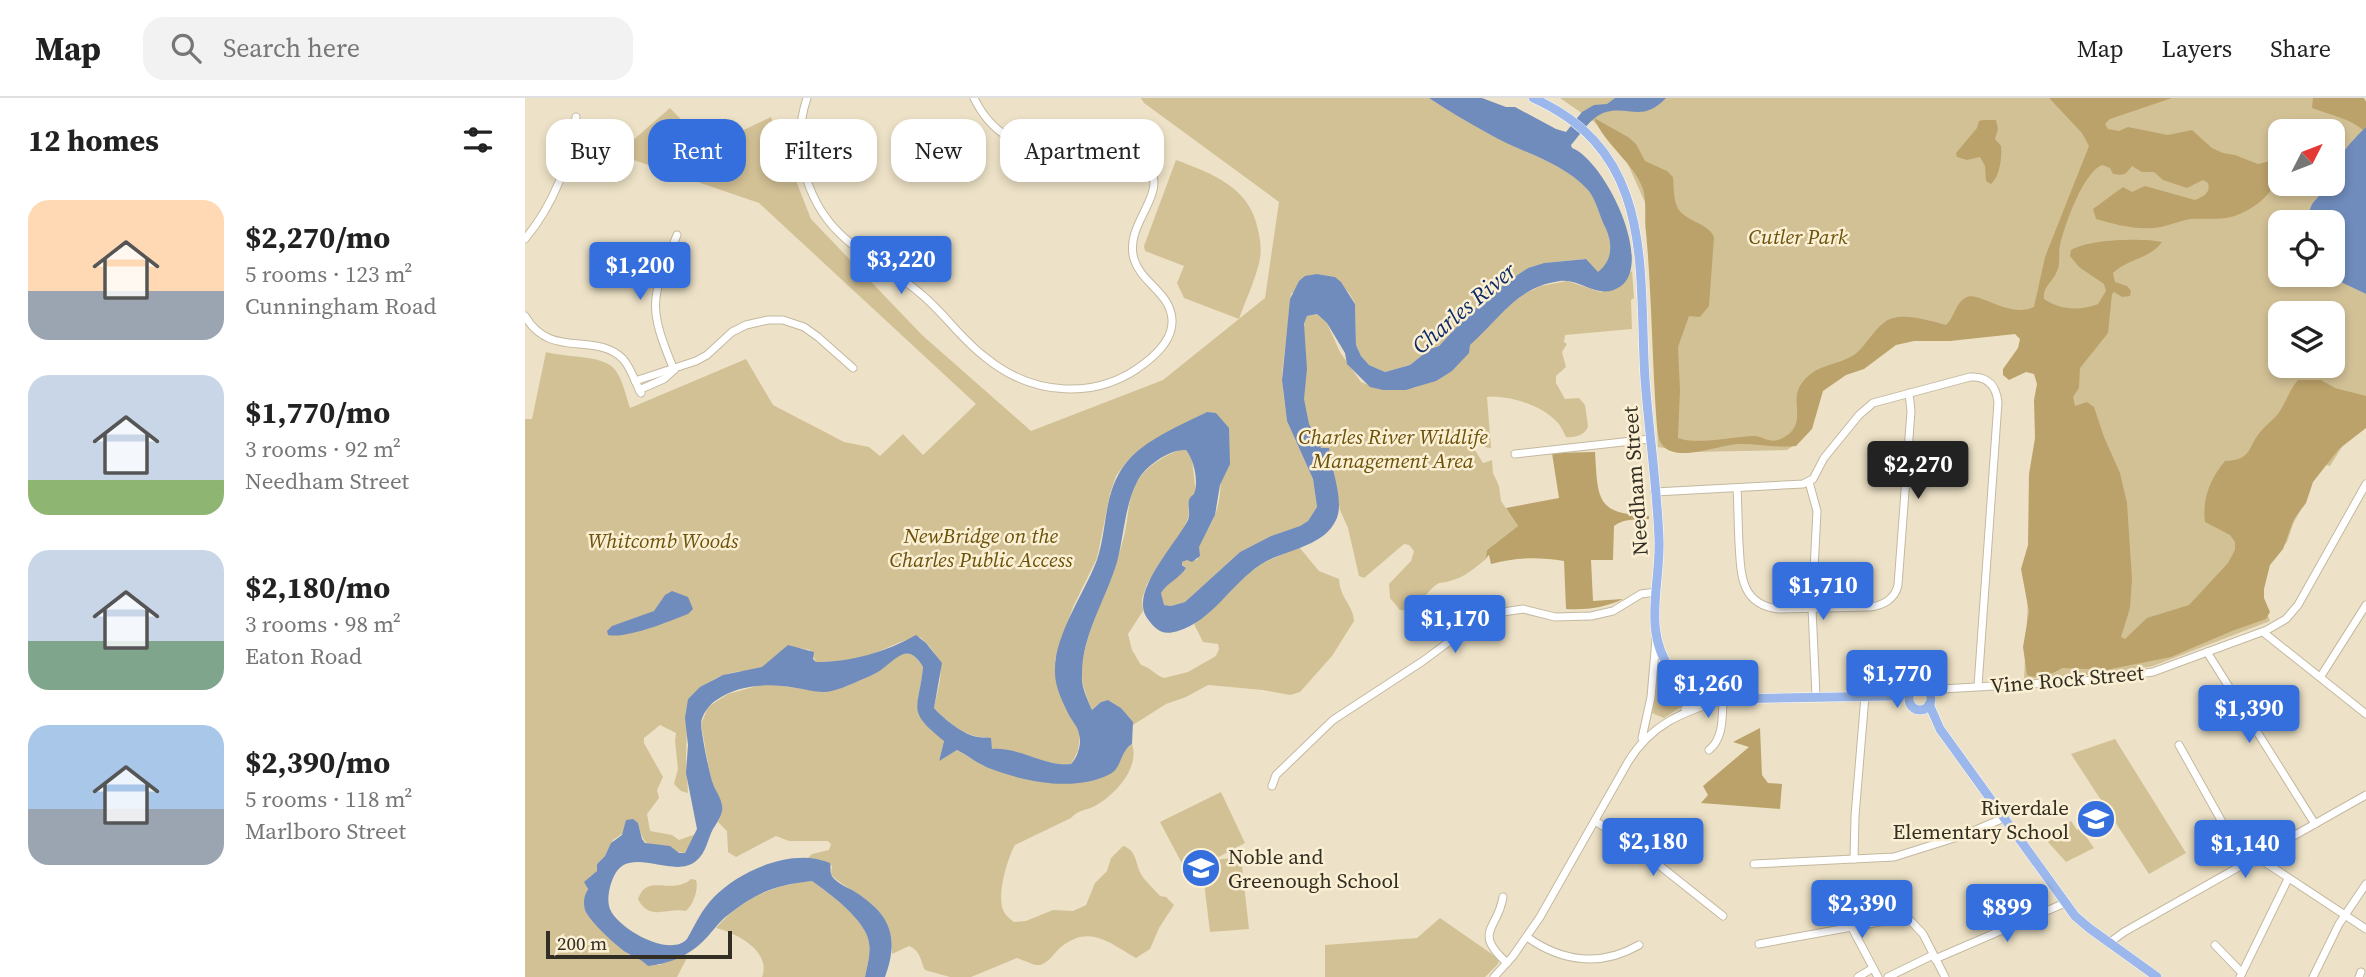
<!DOCTYPE html>
<meta charset="utf-8">
<style>
body{margin:0;font-family:"Source Serif 4",serif;background:#f2f2f2;color:#222;height:100vh;display:flex;flex-direction:column;font-size:26px;white-space:nowrap}
*{box-sizing:border-box;margin:0}
p{font-size:23px;color:#767676}
.icon{flex:none;width:38px;height:38px;fill:none;stroke:currentColor;stroke-width:2;stroke-linecap:round;stroke-linejoin:round}
.map{position:relative;flex:1;overflow:hidden}
.panel{display:flex;flex-direction:column;background:#fff;width:525px}
.panel>*{flex:none}
.banner{position:absolute;left:21px;top:21px;width:665px;height:63px;display:flex;gap:14px}
.needle{width:46px;rotate:48deg}
.buttons{position:absolute;left:1743px;top:21px;display:grid;gap:14px}
.buttons a{display:grid;place-items:center;width:77px;height:77px;border-radius:14px;background:#fff;box-shadow:0 4px 10px #0003;font-size:35px}
.scale{position:absolute;left:21px;bottom:18px;width:186px;box-sizing:border-box;padding-left:7px;border:4px solid #322e23;border-top:0;font-size:19px;line-height:24px;white-space:nowrap;color:#322e23;-webkit-text-stroke:5px #fbefd4;paint-order:stroke}
.price{position:absolute;translate:-50% -60px;padding:0 16px;border-radius:7px;background:#346fdd;color:#fff;font-size:23px;line-height:46px;filter:drop-shadow(0 2px 4px #0008)}
.price::after{content:'';position:absolute;left:50%;top:42px;width:21px;height:16px;margin-left:-10px;background:inherit;clip-path:polygon(0 0,100% 0,50% 100%)}
.price.selected{background:#222;color:#fff}
ul{padding:0;list-style:none}
li{display:flex;align-items:center;gap:21px;height:175px;padding:0 28px}
li span{display:grid;place-items:center;flex:none;width:196px;height:140px;border-radius:21px;color:#555}
li>.icon{margin-inline-start:auto}
span .icon{width:84px;height:84px;fill:#fffc;stroke-width:1}
li b{font-size:30px}
h2{display:flex;justify-content:space-between;align-items:center;height:84px;padding:0 28px;font-size:30px}
.chip{padding:0 24px;border-radius:21px;background:#fff;box-shadow:0 4px 10px #0003;font-size:24px;line-height:63px}
.chip.selected{background:#346fdd;color:#fff}
header{display:flex;align-items:center;gap:42px;box-sizing:border-box;height:98px;padding:0 35px;background:#fff;border-bottom:2px solid #e0e0e0}
header strong{font-size:33px}
nav{display:flex;gap:38px;margin-inline-start:auto;font-size:24px}
.search{width:490px;height:63px;background:#f2f2f2;display:flex;align-items:center;gap:18px;box-sizing:border-box;padding:0 24px;border-radius:21px;color:#767676;font-size:26px}
main{display:flex;flex:1;min-height:0}
.map>svg:first-child{display:block}
.green{fill:#d3c196;fill-rule:evenodd}
.forest{fill:#bba26a}
.water{fill:#708cbc}
.lines{fill:none;stroke-linecap:round;stroke-linejoin:round}
.minor-casing{stroke:#c4b9a0;stroke-width:9}
.major-casing{stroke:#fff;stroke-width:10}
.minor{stroke:#fff;stroke-width:7}
.major{stroke:#9bb7eb;stroke-width:9}
.labels{text-anchor:middle;dominant-baseline:central;stroke-width:5;stroke-linejoin:round;paint-order:stroke}
.park-label{font-size:21px;font-style:italic;fill:#6b520b;stroke:#fbefd4}
.street-label{font-size:21px;fill:#322e23;stroke:#fbefd4}
.poi-label{font-size:21px;fill:#322e23;stroke:#fbefd4;text-anchor:end}
.water-label{font-size:23px;font-style:italic;fill:#0d2c67;stroke:#fbefd4}
</style>
<header>
<strong>Map</strong>
<div class="search"><svg class="icon" aria-label="search" viewBox="0 0 24 24"><circle cx="10" cy="10" r="6"/><path d="M15 15l6 6"/></svg>Search here</div>
<nav><a>Map</a><a>Layers</a><a>Share</a></nav>
</header>
<main>
<section class="panel">
<h2>12 homes<svg class="icon" aria-label="filters" viewBox="0 0 24 24"><path d="M4 7h16M4 17h16"/><circle cx="9" cy="7" r="2"/><circle cx="15" cy="17" r="2"/></svg></h2>
<ul>
<li><span style="background:linear-gradient(#ffd9b3 65%,#9aa5b1 0)"><svg class="icon" aria-label="home" viewBox="0 0 24 24"><path d="M3 11l9-7 9 7M6 9v11h12V9"/></svg></span><div><b>$2,270/mo</b><p>5 rooms · 123 m²</p><p>Cunningham Road</p></div></li>
<li><span style="background:linear-gradient(#c9d6e8 75%,#8fb573 0)"><svg class="icon" aria-label="home" viewBox="0 0 24 24"><path d="M3 11l9-7 9 7M6 9v11h12V9"/></svg></span><div><b>$1,770/mo</b><p>3 rooms · 92 m²</p><p>Needham Street</p></div></li>
<li><span style="background:linear-gradient(#c9d6e8 65%,#7fa58c 0)"><svg class="icon" aria-label="home" viewBox="0 0 24 24"><path d="M3 11l9-7 9 7M6 9v11h12V9"/></svg></span><div><b>$2,180/mo</b><p>3 rooms · 98 m²</p><p>Eaton Road</p></div></li>
<li><span style="background:linear-gradient(#a9c7e8 60%,#9aa5b1 0)"><svg class="icon" aria-label="home" viewBox="0 0 24 24"><path d="M3 11l9-7 9 7M6 9v11h12V9"/></svg></span><div><b>$2,390/mo</b><p>5 rooms · 118 m²</p><p>Marlboro Street</p></div></li>
</ul>
</section>
<div class="map">
<svg width="1841" height="879" viewBox="0 0 1841 879">
<rect width="100%" height="100%" fill="#ede2c7"/>
<g class="green">
<path d="M616,0H904C923,13 944,25 964,36C996,54 1038,64 1063,92C1072,103 1074,118 1081,131C1088,147 1087,163 1073,175L1060,161L1019,165L1003,170L979,186L940,220L914,248L905,251L885,267L860,274L844,267L836,258L831,247L830,205L824,195L810,179L792,176L766,196L757,276L758,292L762,323L788,381L792,409L783,423L775,428L746,438L715,454L660,504L646,508L638,507L636,495L640,489L661,470L656,465L660,462H672C676,456 672,453 674,447C678,437 686,428 690,417C703,382 690,350 682,314L614,352L603,362L591,378L585,396L572,460L548,509L530,562L535,597L555,636L553,653L546,666C520,669 496,650 467,651L466,644L461,639C443,641 421,623 409,610C416,575 424,566 395,539C379,541 367,548 352,554C332,562 311,564 291,564L285,552C252,545 260,559 237,570C227,574 219,572 210,574C191,578 176,588 163,601L161,660L163,695L156,693L149,686L153,671L150,643L151,635L135,627L119,640V645L138,679L132,692L134,700L122,716L125,733L147,737L154,742L171,736L160,755L151,754L143,748C121,751 118,744 113,725L88,742L80,758L72,766V773C63,784 56,804 64,818L103,856L134,867L164,856L152,879H0V321H7L21,254C40,260 80,256 91,273C98,283 101,298 105,310L221,261L248,307L319,344L344,349L355,358L378,336L398,357L451,306L234,105L97,58L49,48L51,41L99,50L145,10L183,49L246,19L286,121L397,237L506,333L638,282L740,200L754,104L619,5Z"/>
<path d="M1035,0H1839L1841,4V29L1813,63L1808,78V33H1755V86H1804L1787,106L1780,124H1755V177H1801L1841,196V320L1830,328L1805,368L1785,363L1784,390L1775,413L1768,426L1762,444L1743,467L1735,496L1745,523L1628,568L1594,575L1499,581L1517,218L1374,240L1298,283L1271,346L1262,352L1166,354L1133,349L1123,111L1101,62L1084,39L1068,23ZM1755,215H1808V268H1755Z"/>
<path d="M651,62C688,76 725,89 733,132C736,144 737,157 733,169C728,187 720,204 714,221L659,200L652,185L659,168L620,153L619,148Z"/>
<path d="M1107,173L1109,200L1106,202L1107,231L1040,237L1039,244L1042,246L1037,254L1041,269L1031,278V285L1040,301L1054,300L1060,307L1063,328C1061,337 1050,340 1041,339C1039,335 1036,328 1033,325C1017,307 984,297 962,299L966,350C956,350 952,340 943,341L958,365L967,362L968,375L974,388L976,403L993,428L962,452V460C947,473 935,483 914,485C900,493 893,514 875,512L865,500L864,486L886,463L889,453L884,447L879,446L839,480L834,478L823,430L815,412L805,357C772,340 779,292 778,262C778,247 776,232 782,218L792,216L802,225L815,254L836,284L854,291L889,290L912,282L970,219L999,196L1016,188L1042,183L1076,194Z"/>
<path d="M655,352H661L667,361L670,388V395L663,405L664,418L655,438L622,486L617,501L618,513L603,536L607,552L616,567C625,569 630,577 639,580L663,574L691,558L694,551L693,546L678,544L669,526L720,478L738,465L774,449L794,473L814,481C815,501 828,506 829,523L807,558L775,594L765,597L738,592L683,587L661,599L641,606L608,627L596,610L583,602L576,604L567,612C561,597 555,583 557,566C564,522 590,479 600,434C604,415 603,394 616,378C626,366 640,357 655,352Z"/>
<path d="M383,555L390,558L398,569C394,612 381,611 419,643L414,662L432,652L458,668L484,676L546,685L557,684L607,646C615,670 590,697 570,708C561,713 554,711 546,720L490,747C482,761 472,797 478,812C480,817 485,821 489,824L501,823L528,812L548,813L561,807L570,785L582,773L586,760L598,748C612,752 610,765 616,776C619,782 630,792 635,798L641,799L649,807L634,830L625,851L611,860C584,845 565,826 536,849C529,855 525,863 516,867H510L492,860L446,879H425L400,872C395,862 396,853 384,848L367,856C368,825 355,809 328,793C320,787 312,784 306,776L307,768L297,762L283,760L287,756L304,752L306,746L303,743H264L251,738L211,759L203,754L202,733L193,724L197,715V706L186,682L176,626L183,609L203,596L232,588L244,586L299,594L350,576L373,557Z"/>
<path d="M1136,569L1157,593L1160,602L1156,609L1139,620L1127,615L1132,572Z"/>
<path d="M1590,641L1661,755L1624,776L1546,656Z"/>
<path d="M696,694L720,745L688,762L716,759L724,831L685,834L677,768L662,775L635,724Z"/>
<path d="M1546,723L1552,732L1555,730L1569,750L1541,764L1523,744L1531,738L1530,735Z"/>
<path d="M166,781L171,782C174,791 168,807 161,813C142,809 124,824 113,801C122,774 147,798 166,781Z"/>
<path d="M287,783C304,795 342,823 344,845C346,856 342,868 340,879H237C247,853 211,835 191,830C216,801 249,786 287,783Z"/>
<path d="M915,820L974,861L973,866L960,879H800V847L892,840Z"/>
</g>
<g class="forest">
<path d="M1524,0H1647L1585,21L1580,26L1583,31L1594,33L1603,29L1643,37L1667,32L1687,50L1698,55L1710,57L1733,66L1749,62L1755,67C1755,92 1729,113 1706,119C1693,122 1680,120 1667,121C1656,122 1646,127 1636,129C1613,133 1593,127 1571,121L1568,111L1598,89L1607,94L1620,88L1670,102C1678,99 1686,95 1683,85L1678,82L1662,90L1638,82L1629,74H1617L1607,68C1600,76 1601,78 1588,76L1585,70L1577,67C1558,75 1540,126 1535,147C1533,155 1536,165 1532,173C1528,184 1517,189 1519,201C1535,212 1555,213 1573,206L1581,193L1579,186L1554,169L1545,158L1546,152C1566,141 1615,140 1637,144C1625,161 1602,161 1588,175L1590,184L1602,188L1606,193L1605,198L1597,199L1589,194L1587,196L1583,235L1555,270L1554,290L1548,299L1550,308L1562,304L1569,309L1579,339L1595,375L1602,405L1607,481L1605,510L1596,539L1600,541L1622,520L1664,507L1703,465L1710,452V444L1705,437L1680,424C1677,401 1685,381 1700,363C1728,362 1722,349 1736,333C1741,327 1748,322 1753,316C1761,305 1764,292 1773,282H1796L1810,290L1841,298V330L1814,351L1788,384L1781,405L1769,421L1758,451L1745,467L1739,491V500L1745,514L1741,521L1707,533L1646,559L1581,572L1537,570C1528,576 1513,581 1502,577L1498,549L1504,514L1496,471L1503,447L1504,376L1510,340L1509,302L1512,286L1509,276L1501,274L1484,282L1478,277V271L1493,250L1495,241L1490,236L1425,243H1389L1371,247L1339,271L1321,277L1298,293L1287,331L1271,348C1252,350 1234,346 1215,346C1195,346 1148,367 1136,345C1133,341 1133,334 1132,329C1127,264 1127,199 1121,134C1119,121 1122,103 1118,91C1108,64 1080,47 1069,20L1103,39L1111,46L1120,63L1142,73L1148,79C1149,89 1148,103 1154,112C1163,124 1183,125 1189,139L1184,208L1175,219L1164,218L1153,249L1155,292L1153,340C1170,347 1208,339 1227,338C1237,337 1243,345 1253,342C1257,341 1263,337 1266,334C1279,320 1266,303 1275,288C1289,265 1310,269 1329,257C1342,248 1352,224 1368,220C1383,216 1406,223 1421,227C1429,220 1430,206 1440,200C1452,191 1482,221 1509,209L1520,159L1564,48L1557,35Z"/>
<path d="M1788,0H1839L1841,4V29L1838,32C1826,21 1803,16 1787,10Z"/>
<path d="M1458,22H1471L1473,31L1470,41L1476,48C1477,60 1475,78 1466,86L1461,83L1460,68L1455,59L1442,62L1432,59L1431,55L1452,30L1454,23Z"/>
<path d="M1070,354C1073,402 1071,416 1124,418V421C1111,422 1099,420 1089,428L1088,462H1066L1068,503L1098,501C1079,510 1062,512 1041,511L1039,463C1013,459 992,459 966,466L964,457L961,460L962,452L993,428L981,410L1034,400L1027,355Z"/>
<path d="M1235,630L1237,677L1243,685L1257,686L1255,711L1176,705L1183,697L1178,688L1224,649L1208,644Z"/>
</g>
<g class="water">
<path d="M904,0H957L981,9H990L1031,31L1041,34L1057,14L1069,7L1082,6L1090,0H1141C1116,26 1104,6 1078,15C1065,20 1055,37 1046,47L1047,50C1079,62 1129,163 1096,188C1074,204 1057,180 1035,183C991,189 975,221 945,247L944,255L927,273L911,283L881,292H858L845,289L822,266L820,255L802,225L792,216L782,218L779,226L782,271L779,301L784,326L796,350H804C806,371 820,404 811,422C798,450 757,452 735,467C706,486 687,523 653,533C637,538 631,532 622,520C604,494 651,446 663,422C666,415 662,408 664,402C667,395 668,400 670,393C673,381 669,362 661,352C644,351 621,368 613,382C600,405 599,438 592,464C581,501 557,537 557,576C556,589 562,600 567,612L576,604L583,602L596,610L608,624L607,646C595,653 597,670 585,676C549,695 496,683 461,669C450,664 442,657 432,652L414,663L419,643C380,612 394,612 398,569C385,547 376,556 361,568C354,574 346,578 338,581C326,586 310,594 298,594C289,594 280,591 271,590C244,585 213,586 190,603C183,608 177,617 176,625C176,634 184,673 187,683C190,694 201,704 196,717C194,722 191,726 188,731C182,742 182,754 171,763C149,782 104,746 89,778C85,786 82,799 84,808C88,828 144,861 162,841C170,827 177,811 189,799C215,772 269,749 305,765C306,769 305,772 306,776C308,783 321,789 327,792C365,815 375,838 360,879H340C342,868 346,856 344,845C342,823 304,795 287,783C250,787 232,794 203,817C196,822 190,830 184,837C167,856 149,865 123,868C117,862 112,860 104,856C94,851 64,823 60,812C58,804 59,798 63,791L59,784L72,773V766L80,758L86,745L97,737L101,722L108,721L113,725L117,741L120,745L145,748L154,755H160L172,731L161,675L163,647L160,620L163,601L175,589L198,577L237,569L263,547L289,554L288,561L291,564C326,564 361,554 391,537L401,545L417,565L409,610C418,620 435,634 448,638C454,640 460,639 466,640L467,651C495,649 520,669 546,666C553,659 557,645 554,636C553,629 547,623 544,617C537,603 529,587 530,571C530,536 560,494 572,462C583,429 578,394 601,365C619,342 656,327 682,314L691,315L704,330L705,366L695,387L690,417L674,449L675,458L667,464L662,462L657,464V467L661,470C655,480 643,484 636,495L639,507L646,508L660,504L715,454L746,438L775,428L783,423L792,409L788,381L762,323L757,282L765,201L774,183L780,178L792,176L810,179L816,184L830,206L831,247L836,258L844,267L860,274L885,267L905,251L914,248L940,220L979,186L1003,170L1019,165L1061,161L1073,174C1087,163 1088,147 1081,131C1074,118 1072,103 1063,92C1038,64 995,54 964,36C944,25 923,13 904,0Z"/>
<path d="M1841,29V196L1801,177H1808V124H1780L1787,106L1804,86H1808C1808,61 1825,45 1841,29Z"/>
<path d="M147,493L163,499L168,511L163,516C145,523 102,541 83,537L82,533L87,528L129,513L140,497Z"/>
</g>
<g class="lines">
<g class="minor-casing">
<g id="minor">
<path d="M282,0C265,51 282,109 323,143C346,162 373,176 396,196C419,215 436,241 460,259C507,298 572,303 620,265C634,254 648,240 647,222C646,195 616,185 609,161C599,127 640,100 626,71C615,49 588,34 564,38C554,39 544,44 534,46C495,55 465,33 449,0"/>
<path d="M0,141C29,106 45,63 51,19"/>
<path d="M0,218C25,262 70,233 98,261C106,270 110,284 116,295"/>
<path d="M149,272C122,207 126,201 152,137"/>
<path d="M110,283L171,263L182,257L207,234L221,227L243,222H258L279,229L293,239L328,270"/>
<path d="M114,292L139,281L149,272"/>
<path d="M990,356L1125,341"/>
<path d="M1284,384L1292,413L1287,510L1291,598"/>
<path d="M1212,390C1213,408 1213,426 1214,445C1216,476 1215,507 1254,511L1344,509C1358,508 1370,501 1373,487L1386,313L1384,295"/>
<path d="M1130,394L1278,386L1288,381L1299,360L1334,317L1348,305L1445,279C1462,278 1471,287 1473,304L1453,588"/>
<path d="M1738,534L1841,616"/>
<path d="M1682,554L1790,726"/>
<path d="M1796,578L1841,507"/>
<path d="M1400,592L1571,582L1628,574L1742,532L1761,521L1773,507L1841,386"/>
<path d="M1160,611L1177,597"/>
<path d="M1117,640L1126,599L1131,541"/>
<path d="M1654,647L1720,765"/>
<path d="M747,688L751,677L808,622L898,563L952,523L965,516L998,511L1030,519L1066,518L1088,513L1116,496L1131,494"/>
<path d="M1070,723L1115,752L1198,818"/>
<path d="M1732,759L1841,831"/>
<path d="M1329,761L1330,718L1340,598"/>
<path d="M1229,766L1369,759L1439,737L1479,720"/>
<path d="M978,799C973,832 947,833 982,865"/>
<path d="M1327,830L1353,879"/>
<path d="M1002,839C1037,864 1076,869 1114,847"/>
<path d="M1584,845L1599,834L1841,697"/>
<path d="M1234,846L1382,819L1398,836L1420,879"/>
<path d="M1690,847L1717,875"/>
<path d="M1410,861L1540,805"/>
<path d="M969,879L988,858L1015,819L1103,664C1127,625 1157,615 1198,601C1197,619 1199,640 1184,652"/>
<path d="M1333,879L1348,870"/>
<path d="M1363,879L1408,857"/>
<path d="M1715,879L1763,781"/>
<path d="M1788,879L1814,826L1841,786"/>
<path d="M1834,879L1836,874"/>
</g>
</g>
<g class="major-casing">
<g id="major">
<path d="M1008,0C1131,55 1113,169 1120,281C1124,335 1132,388 1134,441C1136,487 1116,534 1148,575C1161,591 1178,599 1198,601L1367,598L1389,592"/>
<circle cx="1395" cy="601" r="11"/>
<path d="M1404,606L1415,631L1550,818L1564,830L1632,879"/>
</g>
</g>
<use href="#minor" class="minor"/>
<use href="#major" class="major"/>
</g>
<defs>
<g id="school-disc" transform="scale(2.0125)"><circle r="9.5" fill="#346fdd" stroke="#fbefd4"/><path d="M0-5L7-2L0 1L-7-2ZM-4 1L0 2.5L4 1V4Q0 6-4 4Z" fill="#fff"/></g>
</defs>
<g fill-rule="evenodd">
<use href="#school-disc" x="1571" y="721"/>
<use href="#school-disc" x="676" y="770"/>
</g>
<g class="labels">
<g class="park-label">
<text x="1273" y="138">Cutler Park</text>
<text x="868" y="338">Charles River Wildlife<tspan x="868" dy="24">Management Area</tspan></text>
<text x="456" y="437">NewBridge on the<tspan x="456" dy="24">Charles Public Access</tspan></text>
<text x="138" y="442">Whitcomb Woods</text>
</g>
<g class="street-label">
<text transform="translate(1110 383) rotate(-94)">Needham Street</text>
<text transform="translate(1542 581) rotate(-5)">Vine Rock Street</text>
</g>
<g class="poi-label">
<text x="1544" y="709">Riverdale<tspan x="1544" dy="24">Elementary School</tspan></text>
<text x="703" y="758" text-anchor="start">Noble and<tspan x="703" dy="24">Greenough School</tspan></text>
</g>
<g class="water-label">
<text transform="translate(939 210) rotate(-40)">Charles River</text>
</g>
</g>
</svg>
<div class="buttons">
<a><svg class="needle" viewBox="-14 -14 28 28"><path d="M0-13l5 13h-10z" fill="#e53935"/><path d="M0 13l5-13h-10z" fill="#767676"/></svg></a>
<a><svg class="icon" aria-label="locate" viewBox="0 0 24 24"><circle cx="12" cy="12" r="6"/><path d="M12 2v4M12 18v4M2 12h4M18 12h4"/></svg></a>
<a><svg class="icon" aria-label="layers" viewBox="0 0 24 24"><path d="M12 4l9 5-9 5-9-5zM3 14l9 5 9-5"/></svg></a>
</div>
<div class="scale">200 m</div>
<b class="price" style="left:376px;top:198px">$3,220</b>
<b class="price" style="left:115px;top:204px">$1,200</b>
<b class="price selected" style="left:1393px;top:403px">$2,270</b>
<b class="price" style="left:1298px;top:524px">$1,710</b>
<b class="price" style="left:930px;top:557px">$1,170</b>
<b class="price" style="left:1372px;top:612px">$1,770</b>
<b class="price" style="left:1183px;top:622px">$1,260</b>
<b class="price" style="left:1724px;top:647px">$1,390</b>
<b class="price" style="left:1128px;top:780px">$2,180</b>
<b class="price" style="left:1720px;top:782px">$1,140</b>
<b class="price" style="left:1337px;top:842px">$2,390</b>
<b class="price" style="left:1482px;top:846px">$899</b>
<div class="banner">
<a class="chip">Buy</a>
<a class="chip selected">Rent</a>
<a class="chip">Filters</a>
<a class="chip">New</a>
<a class="chip">Apartment</a>
</div>
</div>
</main>
